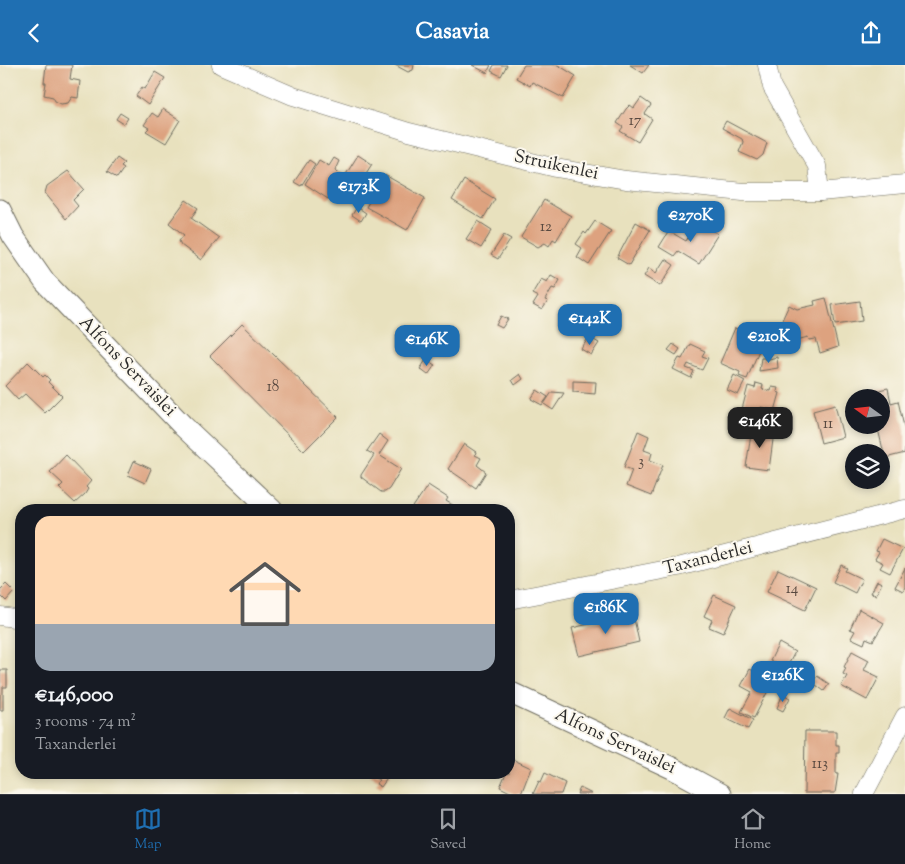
<!DOCTYPE html>
<meta charset="utf-8">
<style>
body{margin:0;font-family:"Sorts Mill Goudy",serif;background:#242831;color:#f1f3f6;height:100vh;display:flex;flex-direction:column;font-size:19px;white-space:nowrap}
*{box-sizing:border-box;margin:0}
p{font-size:16px;color:#9ea1a6}
.icon{flex:none;width:28px;height:28px;fill:none;stroke:currentColor;stroke-width:2;stroke-linecap:round;stroke-linejoin:round}
.map{position:relative;flex:1;overflow:hidden}
.sheet{position:absolute;left:15px;top:439px;width:500px;height:275px;display:flex;flex-direction:column;background:#171b24;border-radius:20px;box-shadow:0 2px 8px #0003}
.sheet>*{flex:none}
.needle{width:32px;rotate:285deg}
.fabs{position:absolute;left:845px;top:324px;display:grid;gap:10px}
.fabs a{display:grid;place-items:center;width:45px;height:45px;border-radius:50%;background:#171b24;box-shadow:0 2px 8px #0003;font-size:25px}
.price{position:absolute;translate:-50% -42px;padding:0 11px;border-radius:10px;background:#1f6fb2;color:#fff;font-size:16px;line-height:32px;filter:drop-shadow(0 1px 2px #0008)}
.price::after{content:'';position:absolute;left:50%;top:30px;width:15px;height:11px;margin-left:-8px;background:inherit;clip-path:polygon(0 0,100% 0,50% 100%)}
.price.current{background:#222;color:#fff}
ul{padding:0;list-style:none}
li{display:grid;align-content:center;gap:10px;height:265px;padding:0 20px}
li span{display:grid;place-items:center;height:155px;border-radius:15px;color:#555}
li>.icon{margin-inline-start:auto}
span .icon{width:90px;height:90px;fill:#fffc;stroke-width:1}
li b{font-size:21px}
header{display:flex;justify-content:space-between;align-items:center;height:65px;padding:0 20px;background:#1f6fb2;color:#fff;font-size:22px;font-weight:700}
.tab-bar{display:flex;justify-content:space-around;align-items:center;height:70px;border-top:1px solid #363941;background:#171b24;font-size:14px;color:#9ea1a6}
.tab-bar a{display:grid;justify-items:center;gap:2px}
.tab-bar .current{color:#1f6fb2}
.map>svg:first-child{display:block}
.building{fill:#dda27f}
.lines{fill:none;stroke-linecap:round;stroke-linejoin:round}
.minor-casing{stroke:#6d6b5e;stroke-width:19}
.tertiary-casing{stroke:#6d6b5e;stroke-width:23}
.minor{stroke:#fff;stroke-width:18}
.tertiary{stroke:#fff;stroke-width:21}
.labels{text-anchor:middle;dominant-baseline:central;stroke-width:4;stroke-linejoin:round;paint-order:stroke}
.number-label{font-size:15px;fill:#584940}
.street-label{font-size:18px;fill:#2b2b2b;stroke:#fbf7ec}
</style>
<header><svg class="icon" aria-label="back" viewBox="0 0 24 24"><path d="M15 5l-7 7 7 7"/></svg>Casavia<svg class="icon" aria-label="share" viewBox="0 0 24 24"><path d="M12 15V3M7 8l5-5 5 5M5 13v7h14v-7"/></svg></header>
<div class="map">
<svg width="905" height="729" viewBox="0 0 905 729">
<rect width="100%" height="100%" fill="#fbf7ec"/>
<filter id="ink" filterUnits="userSpaceOnUse"><feTurbulence type="fractalNoise" baseFrequency=".02" numOctaves="2"/><feDisplacementMap in="SourceGraphic" scale="10" xChannelSelector="R" yChannelSelector="G"/><feConvolveMatrix kernelMatrix="1 2 1 2 8 2 1 2 1" color-interpolation-filters="sRGB"/></filter>
<filter id="wash" filterUnits="userSpaceOnUse"><feTurbulence type="fractalNoise" baseFrequency=".0096" numOctaves="4" result="noise"/><feDisplacementMap in="SourceGraphic" scale="20" xChannelSelector="R" yChannelSelector="G"/><feGaussianBlur stdDeviation="1.12" result="paint"/><feColorMatrix in="noise" values="0 0 0 0 0 0 0 0 0 0 0 0 0 0 0 0 0 1.4 0 .05"/><feComposite in="paint" operator="in"/></filter>
<g filter="url(#wash)">
<rect width="100%" height="100%" fill="#e8e1be"/>
<g id="blocks">
<g class="building">
<path d="M46,0H72L70,14L80,16L78,33L72,32L68,38L61,39L55,36L53,32L44,30L46,18H44Z"/>
<path d="M395,0H414L413,5L408,7Z"/>
<path d="M472,0H491L487,8Z"/>
<path d="M494,0H507L501,11L491,6Z"/>
<path d="M524,0H558L576,11L563,33L532,17L530,21L516,13Z"/>
<path d="M630,0H649L643,8Z"/>
<path d="M155,7L165,13L148,40L136,31L142,22L145,24Z"/>
<path d="M641,33L651,40L645,49L652,54L638,77L620,66L623,62L617,58L626,44L630,40L634,43Z"/>
<path d="M163,44L180,55L166,78L146,66L149,63L144,60L152,48L158,52Z"/>
<path d="M120,48L128,53L124,59L116,54Z"/>
<path d="M726,56L767,78L763,90L757,95L739,87L743,77L742,74L722,63Z"/>
<path d="M358,90L372,99L354,127L339,117L328,134L305,119L319,95L329,101L334,93L339,96L335,105L345,111Z"/>
<path d="M117,93L124,98L121,101L124,103L117,113L107,107Z"/>
<path d="M309,95L315,99L301,121L294,117Z"/>
<path d="M68,106L84,124L73,135L78,141L66,154L45,128L47,121Z"/>
<path d="M385,110L425,133L407,165L366,142Z"/>
<path d="M464,115L495,134L483,154L452,135Z"/>
<path d="M186,135L198,143L191,153L219,173L201,195L181,180L179,176L184,170L169,158Z"/>
<path d="M544,135L571,151L556,176L553,174L549,181L545,178L538,182L521,172Z"/>
<path d="M357,142L366,148L361,156L352,150Z"/>
<path d="M478,156L492,165L481,183L466,174Z"/>
<path d="M595,156L611,166L589,200L577,192L582,183L576,179L584,167L586,169Z"/>
<path d="M636,157L650,165L629,200L617,193Z"/>
<path d="M698,157L718,169L699,199L678,186L674,191L659,182L669,166L686,176Z"/>
<path d="M504,170L511,174L498,194L491,190Z"/>
<path d="M665,194L674,200L660,221L644,211L649,203L656,208Z"/>
<path d="M551,210L560,215L555,224L552,223L545,235L548,236L542,245L533,240L538,232L532,229L541,214L547,217Z"/>
<path d="M826,233L838,282L820,288L816,274L809,275L808,272L793,276L792,271L779,274L776,268L789,240L797,244L815,240L814,236Z"/>
<path d="M860,236L862,256L835,260L832,240Z"/>
<path d="M501,251L508,254L502,263L496,260Z"/>
<path d="M242,259L338,352L304,386L210,291Z"/>
<path d="M735,263L750,270L747,277L760,283L747,314L739,311L740,307L720,298Z"/>
<path d="M589,272L599,278L591,290L581,284Z"/>
<path d="M673,279L680,284L676,290L668,285Z"/>
<path d="M690,279L705,286L702,291L708,293L702,305L688,299L686,303L694,306L691,313L673,304L679,293L682,294Z"/>
<path d="M777,292L778,303L759,306L761,293H765V295Z"/>
<path d="M426,295L435,300L428,310L420,304Z"/>
<path d="M28,297L43,312L45,310L50,315L48,317L62,331L45,348L25,329L18,335L5,321Z"/>
<path d="M520,309L523,314L515,320L512,315Z"/>
<path d="M734,310L745,316L738,330L727,325Z"/>
<path d="M573,316L596,317L595,329L573,327Z"/>
<path d="M756,318L763,320L762,324L771,326L772,322L778,323L777,327L780,328L775,346L761,342L760,348L749,345L746,358L739,356L748,321L755,323Z"/>
<path d="M888,323L891,338L898,336L905,366V388L885,393L877,360H881V332H870L869,327Z"/>
<path d="M537,325L548,332L542,340L531,334Z"/>
<path d="M552,327L564,328L553,345L544,339Z"/>
<path d="M835,340L843,372L821,378L813,346Z"/>
<path d="M752,363L774,367L769,405L746,402Z"/>
<path d="M638,366L649,371L644,385L652,388L650,395L663,400L651,431L626,421L632,405L624,402Z"/>
<path d="M379,369L388,376L379,390L401,404L389,424L385,427H381L361,412V410L374,390L367,386Z"/>
<path d="M464,379L476,387L475,390L481,393L477,400L486,407L476,423L448,404Z"/>
<path d="M66,390L91,416L86,422L88,424L85,429L75,438L59,423L63,419L50,407Z"/>
<path d="M134,396L151,404L145,418L128,410Z"/>
<path d="M428,420L448,433L446,436L456,442L454,445H411Z"/>
<path d="M882,474L903,484L890,508L880,503L883,498L875,494L879,487L876,486Z"/>
<path d="M841,500L847,503L845,506L862,514L855,528L833,517Z"/>
<path d="M905,503V522L903,526L895,522Z"/>
<path d="M778,504L816,522L805,545L767,527Z"/>
<path d="M877,516L882,518L876,530L871,528Z"/>
<path d="M6,519L14,527L6,536L0,530V525Z"/>
<path d="M714,530L736,540L723,568L709,562L712,555L704,551Z"/>
<path d="M859,544L884,558L873,576L866,573L864,579L851,573L855,566L850,564Z"/>
<path d="M633,549L639,577L579,591L572,563Z"/>
<path d="M779,578L795,587L786,604L770,596Z"/>
<path d="M852,586L869,595L864,605L879,612L867,635L841,621L847,611L843,609L846,603L844,602Z"/>
<path d="M750,604L773,616L754,653L741,647L752,627L741,621Z"/>
<path d="M0,605H7V622H3V645H0Z"/>
<path d="M817,611L829,619L824,626L812,617Z"/>
<path d="M783,629L790,633L783,646L777,643Z"/>
<path d="M730,643L753,655L748,664L725,653Z"/>
<path d="M805,666H836V680H839V688H836V709H838L835,728H804Z"/>
<path d="M512,694L531,703L521,729H514L500,722L506,708H509V700Z"/>
<rect x="208" y="708" width="9" height="4"/>
<path d="M372,708H391L381,722L376,719L379,715L370,710Z"/>
<path d="M545,708L565,718L561,729H533L539,716L541,717Z"/>
<path d="M580,723L592,729H577Z"/>
</g>
</g>
</g>
<g filter="url(#ink)">
<use href="#blocks" fill-opacity="0" stroke="#6d6b5e" stroke-width="1"/>
<g class="lines">
<g class="minor-casing">
<g id="minor">
<path d="M221,0L293,31L409,67L556,103L626,115L743,127H820L905,119"/>
<path d="M767,0L772,22L817,101L820,127"/>
<path d="M509,535L678,502L905,444"/>
<path d="M0,551L21,554"/>
<path d="M864,729L905,651"/>
</g>
</g>
<g class="tertiary-casing">
<g id="tertiary">
<path d="M0,145L13,171L45,217L183,361L272,445"/>
<path d="M509,627L672,703L720,729"/>
</g>
</g>
<use href="#minor" class="minor"/>
<use href="#tertiary" class="tertiary"/>
</g>
</g>
<g class="labels">
<g class="number-label">
<text x="635" y="56">17</text>
<text x="546" y="162">12</text>
<text x="273" y="322">18</text>
<text x="828" y="359">11</text>
<text x="641" y="397">3</text>
<text x="792" y="524">14</text>
<text x="820" y="699">113</text>
</g>
<g class="street-label">
<text transform="translate(556 101) rotate(12)">Struikenlei</text>
<text transform="translate(127 302) rotate(46)">Alfons Servaislei</text>
<text transform="translate(708 494) rotate(-14)">Taxanderlei</text>
<text transform="translate(615 677) rotate(25)">Alfons Servaislei</text>
</g>
</g>
</svg>
<div class="fabs">
<a><svg class="needle" viewBox="-14 -14 28 28"><path d="M0-13l5 13h-10z" fill="#e53935"/><path d="M0 13l5-13h-10z" fill="#9ea1a6"/></svg></a>
<a><svg class="icon" aria-label="layers" viewBox="0 0 24 24"><path d="M12 4l9 5-9 5-9-5zM3 14l9 5 9-5"/></svg></a>
</div>
<b class="price" style="left:359px;top:149px">€173K</b>
<b class="price" style="left:691px;top:178px">€270K</b>
<b class="price" style="left:590px;top:281px">€142K</b>
<b class="price" style="left:769px;top:299px">€210K</b>
<b class="price" style="left:427px;top:302px">€146K</b>
<b class="price current" style="left:760px;top:384px">€146K</b>
<b class="price" style="left:606px;top:570px">€186K</b>
<b class="price" style="left:783px;top:638px">€126K</b>
<section class="sheet">
<ul>
<li><span style="background:linear-gradient(#ffd9b3 70%,#9aa5b1 0)"><svg class="icon" aria-label="home" viewBox="0 0 24 24"><path d="M3 11l9-7 9 7M6 9v11h12V9"/></svg></span><div><b>€146,000</b><p>3 rooms · 74 m²</p><p>Taxanderlei</p></div></li>
</ul>
</section>
</div>
<nav class="tab-bar">
<a class="current"><svg class="icon" aria-label="map" viewBox="0 0 24 24"><path d="M3 6l6-2 6 2 6-2v14l-6 2-6-2-6 2zM9 4v14M15 6v14"/></svg>Map</a>
<a><svg class="icon" aria-label="saved" viewBox="0 0 24 24"><path d="M7 4h10v16l-5-4-5 4z"/></svg>Saved</a>
<a><svg class="icon" aria-label="home" viewBox="0 0 24 24"><path d="M3 11l9-7 9 7M6 9v11h12V9"/></svg>Home</a>
</nav>
